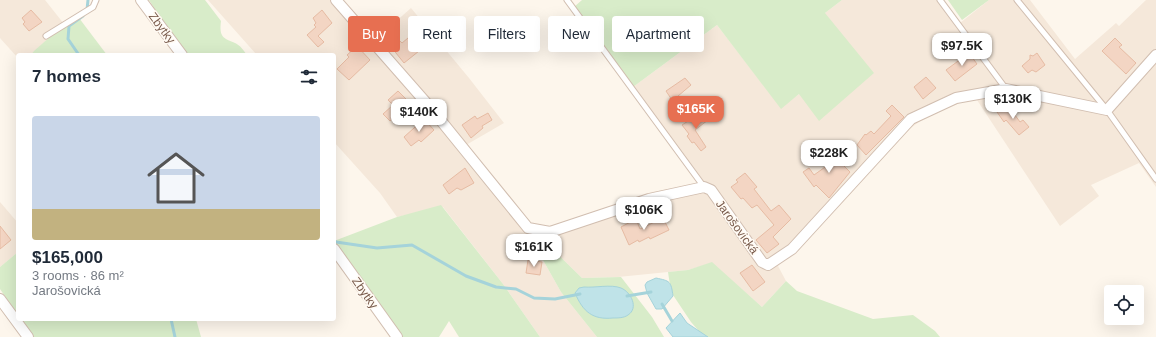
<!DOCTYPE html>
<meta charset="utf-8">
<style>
body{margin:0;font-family:Helvetica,sans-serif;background:#f2f2f3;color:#1f2937;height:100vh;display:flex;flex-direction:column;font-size:15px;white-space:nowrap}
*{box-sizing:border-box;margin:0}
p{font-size:13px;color:#747a83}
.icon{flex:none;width:22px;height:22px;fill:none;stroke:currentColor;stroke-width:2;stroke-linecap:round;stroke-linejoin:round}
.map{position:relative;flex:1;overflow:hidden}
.side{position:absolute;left:16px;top:53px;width:320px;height:268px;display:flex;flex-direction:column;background:#fff;border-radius:4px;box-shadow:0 4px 16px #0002}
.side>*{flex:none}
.guide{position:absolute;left:348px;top:16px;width:380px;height:36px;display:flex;gap:8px}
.buttons{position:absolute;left:1104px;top:285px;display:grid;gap:8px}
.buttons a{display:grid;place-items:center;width:40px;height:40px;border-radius:4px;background:#fff;box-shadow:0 4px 16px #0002;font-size:20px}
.price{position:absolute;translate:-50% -34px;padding:0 9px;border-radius:8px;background:#fff;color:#222;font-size:13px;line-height:26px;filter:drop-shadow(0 1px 2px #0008)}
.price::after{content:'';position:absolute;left:50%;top:24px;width:12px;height:9px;margin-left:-6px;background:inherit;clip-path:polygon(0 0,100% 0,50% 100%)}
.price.selected{background:#e76f51;color:#fff}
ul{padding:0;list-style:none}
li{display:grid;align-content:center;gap:8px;height:212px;padding:0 16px}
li+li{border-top:1px solid #e0e1e3}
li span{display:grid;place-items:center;height:124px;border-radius:4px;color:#555}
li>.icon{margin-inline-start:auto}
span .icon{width:72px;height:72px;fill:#fffc;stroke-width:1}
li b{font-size:17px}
h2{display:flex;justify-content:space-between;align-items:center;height:48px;padding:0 16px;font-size:17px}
.chip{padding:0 14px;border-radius:4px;background:#fff;box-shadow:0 4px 16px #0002;font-size:14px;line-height:36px}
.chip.selected{background:#e76f51;color:#fff}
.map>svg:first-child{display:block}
.residential{fill:#f5e8da}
.green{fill:#d8ecc9}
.water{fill:#bfe3e8;stroke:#a5d3da}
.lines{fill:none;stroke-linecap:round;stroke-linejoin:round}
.stream{stroke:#a5d3da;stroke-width:3}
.building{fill:#f3d5c3;stroke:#e6bba3}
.lane-casing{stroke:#d1beb0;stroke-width:7}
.street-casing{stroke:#d1beb0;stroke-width:12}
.lane{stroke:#fff;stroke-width:5}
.street{stroke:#fff;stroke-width:10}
.labels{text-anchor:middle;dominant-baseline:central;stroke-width:3;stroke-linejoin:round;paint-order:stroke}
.street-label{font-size:12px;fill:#7a5c4d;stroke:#fffaf3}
</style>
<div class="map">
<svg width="1156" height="337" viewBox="0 0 1156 337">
<rect width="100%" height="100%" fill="#fdf6ec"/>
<g class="residential">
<path d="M0,0H45L64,24L31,55H18V58L0,38Z"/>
<path d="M208,0H340L375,40L411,8L469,78L504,123L466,145L528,221L530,237L561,292L597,337H540L503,284L443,207L397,217L380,193L334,142V55H257Z"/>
<path d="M842,0H943L960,23L989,0H1030L1075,59L1116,23L1119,26L1146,0H1156V187L1139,163L1091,185L1099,196L1060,226L975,97L927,116L904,133L778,266L786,281L762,307L712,263L688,270L618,277L582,278L542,239L549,226L568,221L652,192L703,183L633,87L717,25L781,108L799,94L825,13Z"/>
<path d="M0,202L18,223V252L0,267Z"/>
</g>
<g class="green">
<path d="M149,0H205L221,21C219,37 223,38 235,43C240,45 244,51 247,55H188L167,28Z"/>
<path d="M582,0H842L825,13L874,73L819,121L799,94L781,109L717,25L633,87L574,7Z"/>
<path d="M948,0H989L962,20Z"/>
<path d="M76,14L107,55H31L34,51Z"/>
<path d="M441,205L503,284L540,337H459L449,321L439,337H402L334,242V241L397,217Z"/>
<path d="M530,237L542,239L582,278L621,277L652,317L664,337H597L561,292Z"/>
<path d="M18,252V315L0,289V267Z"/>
<path d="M712,262L762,307L786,281L797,291L873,319L913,315L935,331L940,337H704L691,322L671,292L668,272L688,270Z"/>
<path d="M20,319H78L79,321L82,319H196L201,337H33Z"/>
</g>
<g class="water">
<path d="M656,278C670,281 671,281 673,296L662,309H656L647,293L645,285L647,282Z"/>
<path d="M584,287C595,288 611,284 621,288C631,292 639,308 628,315C624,318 618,318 613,318C593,320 583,312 575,293L579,288Z"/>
<path d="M680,313L687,323L708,337H673L666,328Z"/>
</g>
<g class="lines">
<g class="stream">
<path d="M87,10L88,0"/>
<path d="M79,55L68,39L69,26L83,16"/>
<path d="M334,240L336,242L377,248L412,245L466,276L496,287L516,289L534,298L555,299L580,294"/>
<path d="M627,296L651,292"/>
<path d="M662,304L672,321"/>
<path d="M171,319L175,337"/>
</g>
</g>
<g class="building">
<path d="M31,10L42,22L29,31L23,24L25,22L22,18Z"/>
<path d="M322,10L332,23L318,36L324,42L318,47L307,35L316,27L314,25L316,23L313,18Z"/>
<path d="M420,28L435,45L428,51L424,47L404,63L392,48L400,41L402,43Z"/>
<path d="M1115,38L1122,45L1119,47L1136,63L1126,74L1102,51Z"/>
<path d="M357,46L370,60L349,80L337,69L349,57L347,55Z"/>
<path d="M969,53L977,64L955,81L946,70Z"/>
<path d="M1037,53L1045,65L1036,72L1032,70L1028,73L1022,66L1030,59V55L1033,56Z"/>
<path d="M926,77L936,88L923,99L914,87Z"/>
<path d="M685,78L691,85L678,96L683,103L676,109L670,101L672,100L666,91Z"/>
<path d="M398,91L410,103L390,121L383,114L393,105L388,100Z"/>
<path d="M1007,104L1020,122L1023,120L1029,127L1019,135L1006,120L1004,122L997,112Z"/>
<path d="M892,105L904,117L866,155L857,145L865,134L866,135L871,131L874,134L891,116L886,111Z"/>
<path d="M702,112L708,120L695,130L706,147L701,151L694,142L692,143L687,136L689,134L682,125Z"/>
<path d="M488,113L492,120L482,126L483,128L471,138L462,125L475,116L477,119Z"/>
<path d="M424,119L434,130L421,142L419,140L411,146L404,137Z"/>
<path d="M833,148L842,159L839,161L850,172L829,198L816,185L814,187L803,172L809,168L814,175L828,165L822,158Z"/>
<path d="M465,168L474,183L461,190L457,188L449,194L443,185Z"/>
<path d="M745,173L757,187L754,189L771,211L779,205L791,219L773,237L779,244L767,253L756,240L774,225L757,205L752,208L743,198L741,199L731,187L738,182L736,180Z"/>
<path d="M663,218L669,230L650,239L649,237L639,242L638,240L629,245L621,227L636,219L640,229Z"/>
<path d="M0,226L11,240L0,249Z"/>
<path d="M528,260L542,262L540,275L526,273Z"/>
<path d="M752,265L765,282L753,291L740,273Z"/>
</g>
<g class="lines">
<g class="lane-casing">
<g id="lane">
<path d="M567,0L704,187"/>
<path d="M940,0L1006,89"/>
<path d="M1017,0L1107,110L1156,179"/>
<path d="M46,36L93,7L96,0"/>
</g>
</g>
<g class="street-casing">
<g id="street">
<path d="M141,0L182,55"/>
<path d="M336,0L429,106L528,228L550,232L649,199L704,187L711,190L762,262L768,265L792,249L911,119L956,98L1006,89L1107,110L1156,55"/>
<path d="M334,249L397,337"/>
<path d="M0,299L28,337"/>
</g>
</g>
<use href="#lane" class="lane"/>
<use href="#street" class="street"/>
</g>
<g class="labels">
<g class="street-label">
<text transform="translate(162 28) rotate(53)">Zbytky</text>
<text transform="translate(737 227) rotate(54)">Jarošovická</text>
<text transform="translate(365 293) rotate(55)">Zbytky</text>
</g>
</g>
</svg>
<div class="buttons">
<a><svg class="icon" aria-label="locate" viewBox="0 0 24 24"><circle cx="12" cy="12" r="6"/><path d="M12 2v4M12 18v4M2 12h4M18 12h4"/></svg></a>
</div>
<b class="price" style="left:962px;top:67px">$97.5K</b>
<b class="price" style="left:1013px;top:120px">$130K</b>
<b class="price selected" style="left:696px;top:130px">$165K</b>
<b class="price" style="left:419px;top:133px">$140K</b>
<b class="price" style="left:829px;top:174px">$228K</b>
<b class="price" style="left:644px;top:231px">$106K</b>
<b class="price" style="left:534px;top:268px">$161K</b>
<div class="guide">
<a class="chip selected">Buy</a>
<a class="chip">Rent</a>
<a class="chip">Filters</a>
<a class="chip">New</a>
<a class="chip">Apartment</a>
</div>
<section class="side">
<h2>7 homes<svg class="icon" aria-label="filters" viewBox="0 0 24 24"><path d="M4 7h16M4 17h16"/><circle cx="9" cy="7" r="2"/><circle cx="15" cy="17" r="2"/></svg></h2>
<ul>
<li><span style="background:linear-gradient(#c9d6e8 75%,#c2b280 0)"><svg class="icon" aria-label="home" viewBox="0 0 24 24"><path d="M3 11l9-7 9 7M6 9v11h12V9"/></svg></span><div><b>$165,000</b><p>3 rooms · 86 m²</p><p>Jarošovická</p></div></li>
</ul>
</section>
</div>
